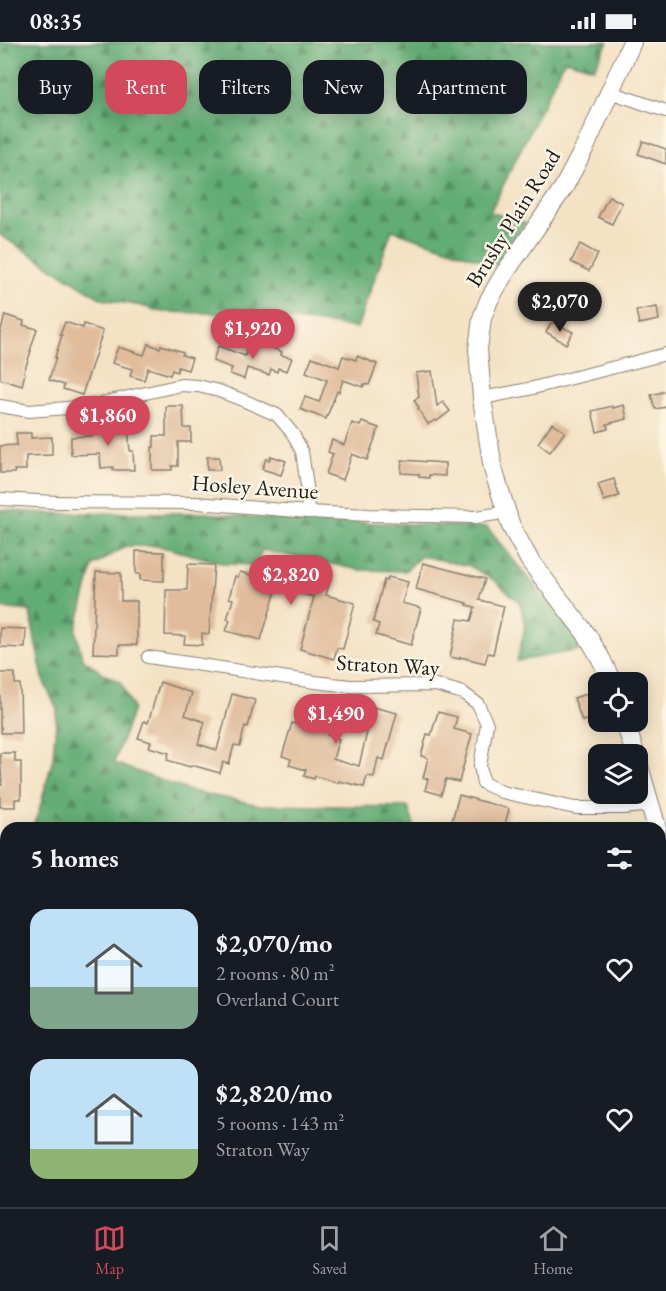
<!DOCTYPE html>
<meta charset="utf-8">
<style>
body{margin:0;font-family:"EB Garamond",serif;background:#20242c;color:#f1f3f6;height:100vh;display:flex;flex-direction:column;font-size:22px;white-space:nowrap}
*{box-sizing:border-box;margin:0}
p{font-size:20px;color:#9ea1a6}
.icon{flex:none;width:33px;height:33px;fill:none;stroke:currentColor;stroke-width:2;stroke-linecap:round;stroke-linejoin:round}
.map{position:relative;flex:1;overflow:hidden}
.drawer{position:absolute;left:0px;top:780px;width:666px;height:386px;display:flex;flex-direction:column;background:#171b24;border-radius:18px 18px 0 0;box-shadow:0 3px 15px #0003}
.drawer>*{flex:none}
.hud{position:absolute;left:18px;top:18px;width:630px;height:54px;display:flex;gap:12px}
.fabs{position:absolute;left:588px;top:630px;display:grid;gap:12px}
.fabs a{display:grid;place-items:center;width:60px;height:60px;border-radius:12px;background:#171b24;box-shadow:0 3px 15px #0003;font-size:30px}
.price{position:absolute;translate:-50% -51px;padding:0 14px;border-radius:21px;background:#d1495b;color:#fff;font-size:20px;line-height:39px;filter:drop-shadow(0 2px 3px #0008)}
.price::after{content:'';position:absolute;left:50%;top:36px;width:18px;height:14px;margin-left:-9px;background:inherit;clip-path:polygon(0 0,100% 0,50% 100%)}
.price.current{background:#222;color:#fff}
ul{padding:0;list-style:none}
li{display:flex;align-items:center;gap:18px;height:150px;padding:0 30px}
li span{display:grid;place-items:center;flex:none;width:168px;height:120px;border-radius:18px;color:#555}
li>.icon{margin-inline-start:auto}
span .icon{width:72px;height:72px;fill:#fffc;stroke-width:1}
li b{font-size:26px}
h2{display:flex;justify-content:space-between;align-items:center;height:72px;padding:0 30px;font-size:26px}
.pill{padding:0 21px;border-radius:18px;background:#171b24;box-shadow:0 3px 15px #0003;font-size:21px;line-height:54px}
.pill.current{background:#d1495b;color:#fff}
.status{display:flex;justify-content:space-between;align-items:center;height:42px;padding:0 30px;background:#171b24;direction:ltr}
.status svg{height:16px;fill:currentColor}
.menu{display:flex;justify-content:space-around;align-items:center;height:84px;border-top:2px solid #363941;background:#171b24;font-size:16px;color:#9ea1a6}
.menu a{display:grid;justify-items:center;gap:3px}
.menu .current{color:#d1495b}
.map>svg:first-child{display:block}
.forest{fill:url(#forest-firs);stroke:#3f6448;stroke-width:1.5}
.building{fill:#e0bc9b}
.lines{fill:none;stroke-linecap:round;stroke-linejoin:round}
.street-casing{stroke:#887f70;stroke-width:14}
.secondary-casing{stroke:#887f70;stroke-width:20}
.street{stroke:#fff;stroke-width:12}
.secondary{stroke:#fff;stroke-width:18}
.labels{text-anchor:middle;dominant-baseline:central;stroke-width:5;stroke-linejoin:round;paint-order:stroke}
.street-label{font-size:22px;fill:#1c1c1c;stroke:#fcf5e5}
</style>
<div class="status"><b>08:35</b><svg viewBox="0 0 49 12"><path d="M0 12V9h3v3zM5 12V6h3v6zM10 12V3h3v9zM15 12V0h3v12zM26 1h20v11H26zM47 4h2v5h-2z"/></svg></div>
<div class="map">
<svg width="666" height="1165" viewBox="0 0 666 1165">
<defs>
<pattern id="forest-firs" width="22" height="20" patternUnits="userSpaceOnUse" patternTransform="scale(1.5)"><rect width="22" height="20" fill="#62ac74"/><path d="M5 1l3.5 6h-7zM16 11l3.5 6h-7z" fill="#508b5e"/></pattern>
</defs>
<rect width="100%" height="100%" fill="#fcf5e5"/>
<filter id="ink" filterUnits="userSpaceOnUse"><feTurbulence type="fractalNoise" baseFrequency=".0167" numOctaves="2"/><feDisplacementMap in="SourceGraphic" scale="12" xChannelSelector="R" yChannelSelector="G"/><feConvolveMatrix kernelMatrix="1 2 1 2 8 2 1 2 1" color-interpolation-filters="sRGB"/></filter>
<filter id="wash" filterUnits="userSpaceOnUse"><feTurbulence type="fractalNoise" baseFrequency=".008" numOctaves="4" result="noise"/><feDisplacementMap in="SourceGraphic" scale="24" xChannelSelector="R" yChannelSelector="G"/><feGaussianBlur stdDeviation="1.35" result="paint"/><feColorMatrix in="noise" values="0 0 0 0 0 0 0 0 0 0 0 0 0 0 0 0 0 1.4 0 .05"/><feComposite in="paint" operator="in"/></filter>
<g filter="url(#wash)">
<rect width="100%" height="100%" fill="#f4e2c5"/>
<g class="forest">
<path d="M0,0H608L594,26L565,18L490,170L525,181L497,223L392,188L357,286L251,272L162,270L142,264L102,257L0,193Z"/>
<path d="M0,468L47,471H205L271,477L487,485C519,527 555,565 587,607L517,619L525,585L520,561L495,539L470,524L421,514L405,529L360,528L262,508L256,523L226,522L159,504H126L93,524L76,588L82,616L104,632L121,640L133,667L114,721L190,749L260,763L408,765L415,786H32L39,769L53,716L57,667L44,640L36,604L30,569L0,566Z"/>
</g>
<g id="blocks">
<g class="building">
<path d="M643,99L666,107V122L638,112Z"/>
<path d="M609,154L622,161L612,182L598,175Z"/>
<path d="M580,202L598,212L589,229L571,220Z"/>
<path d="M657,265L659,278L639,282L636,269Z"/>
<path d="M5,273L24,279L23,283L37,287L30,309H31L24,330L25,331L22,344L0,337V291Z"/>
<path d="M65,280L83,286L84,282L103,289L82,353L63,347L64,343L49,338L56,315H55L62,293H60Z"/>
<path d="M552,280L573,290L566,302L546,290Z"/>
<path d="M249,301L261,305L262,302L282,310L281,313L292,316L287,329L278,326L277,330L271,327L269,333L247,326L244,337L230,332L232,326L213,319L218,304L245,314Z"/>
<path d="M148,302L160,306L161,303L183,310L182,313L192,316L188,328L178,325L177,330L172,328L170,333L148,326L144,338L130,334L132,327L112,321L118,305L144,313Z"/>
<path d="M343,314L356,318L357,314L377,322L369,343L364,342L363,345L343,338L339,350L337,349L326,377L300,367L305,355L319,360L327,338L306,330L312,315L339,325Z"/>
<path d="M432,329L437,364L443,360L450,369L437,379L435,378L428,382L418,367L419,366L414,358L419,355L416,331Z"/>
<path d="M666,349V365L655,367L651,353Z"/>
<path d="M624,363L627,377L607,382L608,387L597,390L592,369L612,364L613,366Z"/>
<path d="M166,364H183L184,386H191V400H178V424H172V428H152V405H154V394H166Z"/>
<path d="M117,377H129V400L130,409H133L134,428H113V425L101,426L100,412L71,413V395L92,394V388L116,387Z"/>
<path d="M362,380L379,386L367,418L352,412L343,438L326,432L333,412L328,410L332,398L344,403L352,381L360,384Z"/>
<path d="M552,381L565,390L550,410L538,401Z"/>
<path d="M16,391H31V396L52,395V413L26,414V428H14L15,431H0V404L17,403Z"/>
<path d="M271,414L286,419L281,433L262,427L266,417L269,418Z"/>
<path d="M207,415H219L220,428H207Z"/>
<path d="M402,418L445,421V434L429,433V436L419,435V432L401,431Z"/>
<path d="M614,437L619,454L604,459L598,442Z"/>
<path d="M136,509L164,510V539L140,538V532H136Z"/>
<path d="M274,515L332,532L326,553L355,561L343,607L337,606L334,617L300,607L314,555L289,548L277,545L261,598L226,589L230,578L227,577L233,557L229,556L235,534L238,535L240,530L267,538Z"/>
<path d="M423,521L485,537L479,558L504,564L493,612L488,611L485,621L460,615V617L450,615L458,577L471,579L475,565L467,563V561L416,547Z"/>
<path d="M188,522L214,523L209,592L202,591V603L184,602L185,594L165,593L166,548H187Z"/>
<path d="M96,530L121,531V559H137V603H119V612L93,611Z"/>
<path d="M388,535L408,540L402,561L421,566L411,603L376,593L379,582L373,580L384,538L387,539Z"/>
<path d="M0,586L26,587L25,606L0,605Z"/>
<path d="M0,631H15V642H20L21,691H1V685H0Z"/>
<path d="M160,640L192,651L185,673L205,680L198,702L217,708L232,652L255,658L248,685L245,684L240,704L234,703L229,722L223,720L220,731L195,724H191L190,725L167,718L169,711L149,705L151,700L138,696L144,679L148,681Z"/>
<path d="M586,652L589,661L595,659L598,675L582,679L574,656Z"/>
<path d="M303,659L336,670L328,693L339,697L333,717L352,723L353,722L359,724L373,665L397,671L384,718L378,716L374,735L367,734L364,745L339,739L338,741L315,734L314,737L304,734L306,728L289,723L291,717L282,714L292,681L295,682Z"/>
<path d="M438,670L457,675L454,687L472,692L459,740L446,737L441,753L425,748L428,737L423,736L428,716L421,714L427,692L431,693Z"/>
<path d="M0,711H15V720H21V757H15V765H0V743H2Z"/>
<path d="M459,753L509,767L504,786H450Z"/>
</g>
</g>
</g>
<g filter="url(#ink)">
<use href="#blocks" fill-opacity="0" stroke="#887f70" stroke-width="1.5"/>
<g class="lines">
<g class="street-casing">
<g id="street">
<path d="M610,50L666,69"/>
<path d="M482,356L529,347L666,312"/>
<path d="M0,364L29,369L67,366L97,362L181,343L198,344L219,349L245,359L277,373L293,392L302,410L307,444L308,470"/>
<path d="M0,457L56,460L197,461L308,470L369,473L476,475L496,472L506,469"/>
<path d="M148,615L315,640L350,644L436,643L463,651L478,662L487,682L480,724L483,741L502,750L575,766H623L650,763"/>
<path d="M660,916L666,915"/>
<path d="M0,955H6"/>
<path d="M153,1160L154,1165"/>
<path d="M350,1160V1165"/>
<path d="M544,1160L545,1165"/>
</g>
</g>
<g class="secondary-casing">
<g id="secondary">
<path d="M612,640L601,617L587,593L530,519L511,484L493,427L482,356L478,307L482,276L489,258L504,232L564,145L586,103L632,0"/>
<path d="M625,680L635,712"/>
<path d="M638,721L657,786"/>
<path d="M660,798L666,819"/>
</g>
</g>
<use href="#street" class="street"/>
<use href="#secondary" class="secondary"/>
</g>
</g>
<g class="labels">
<g class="street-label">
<text transform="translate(513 176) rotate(-58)">Brushy Plain Road</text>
<text transform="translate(255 445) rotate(4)">Hosley Avenue</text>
<text transform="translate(388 623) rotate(3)">Straton Way</text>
</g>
</g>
</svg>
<div class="fabs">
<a><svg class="icon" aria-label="locate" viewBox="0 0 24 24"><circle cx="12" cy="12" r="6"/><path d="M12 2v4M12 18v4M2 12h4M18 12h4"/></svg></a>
<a><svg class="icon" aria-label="layers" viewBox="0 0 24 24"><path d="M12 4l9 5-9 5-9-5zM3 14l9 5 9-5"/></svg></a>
</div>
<b class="price current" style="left:560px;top:291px">$2,070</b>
<b class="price" style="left:253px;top:318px">$1,920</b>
<b class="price" style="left:108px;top:405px">$1,860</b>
<b class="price" style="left:291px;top:564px">$2,820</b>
<b class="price" style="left:336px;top:703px">$1,490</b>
<div class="hud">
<a class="pill">Buy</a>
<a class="pill current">Rent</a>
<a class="pill">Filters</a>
<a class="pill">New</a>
<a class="pill">Apartment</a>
</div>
<section class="drawer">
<h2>5 homes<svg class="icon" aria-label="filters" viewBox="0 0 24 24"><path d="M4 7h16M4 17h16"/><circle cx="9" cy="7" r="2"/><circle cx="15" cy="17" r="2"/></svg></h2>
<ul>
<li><span style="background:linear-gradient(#bfe0f5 65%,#7fa58c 0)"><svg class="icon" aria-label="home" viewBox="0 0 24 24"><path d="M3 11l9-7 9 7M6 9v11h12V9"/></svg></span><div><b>$2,070/mo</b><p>2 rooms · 80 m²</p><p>Overland Court</p></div><svg class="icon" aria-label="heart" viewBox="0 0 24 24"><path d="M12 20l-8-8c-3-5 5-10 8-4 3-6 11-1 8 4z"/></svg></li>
<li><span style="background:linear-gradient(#bfe0f5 75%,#8fb573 0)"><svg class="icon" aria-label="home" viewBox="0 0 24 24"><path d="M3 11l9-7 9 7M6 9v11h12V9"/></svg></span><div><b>$2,820/mo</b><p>5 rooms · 143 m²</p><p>Straton Way</p></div><svg class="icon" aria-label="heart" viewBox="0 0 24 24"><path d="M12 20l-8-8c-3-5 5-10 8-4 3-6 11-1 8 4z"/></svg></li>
</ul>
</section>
</div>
<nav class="menu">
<a class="current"><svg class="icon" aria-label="map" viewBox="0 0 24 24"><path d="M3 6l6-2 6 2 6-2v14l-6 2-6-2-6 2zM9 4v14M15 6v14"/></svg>Map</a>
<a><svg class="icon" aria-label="saved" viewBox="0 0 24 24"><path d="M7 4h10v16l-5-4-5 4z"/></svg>Saved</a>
<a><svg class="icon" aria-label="home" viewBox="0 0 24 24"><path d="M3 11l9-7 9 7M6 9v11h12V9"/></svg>Home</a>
</nav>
